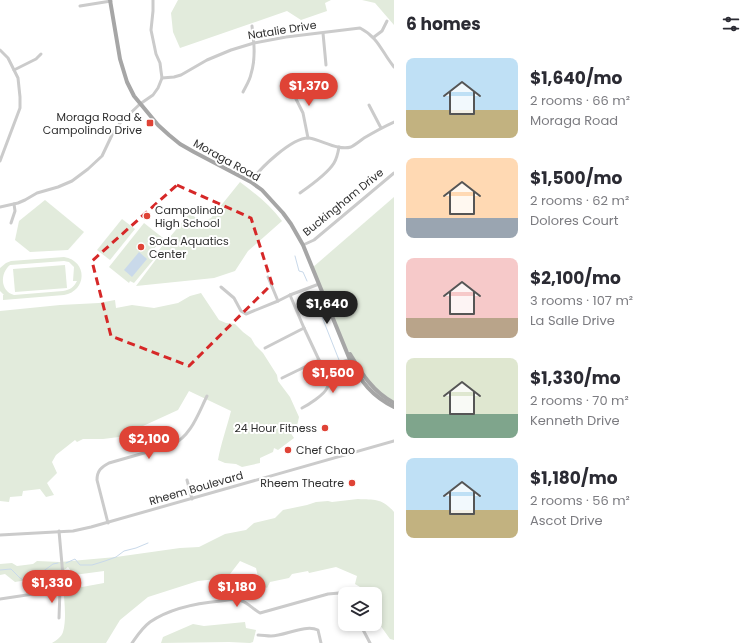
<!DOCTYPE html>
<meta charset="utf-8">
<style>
body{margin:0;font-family:Poppins,sans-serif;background:#f7f7f7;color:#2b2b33;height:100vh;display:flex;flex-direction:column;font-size:15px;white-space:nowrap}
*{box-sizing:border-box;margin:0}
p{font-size:13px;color:#7c7c81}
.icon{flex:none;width:22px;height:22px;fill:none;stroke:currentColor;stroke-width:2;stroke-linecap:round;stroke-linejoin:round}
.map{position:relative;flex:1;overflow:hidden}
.sheet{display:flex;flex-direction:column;background:#fff;width:360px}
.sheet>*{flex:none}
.fabs{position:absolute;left:338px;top:587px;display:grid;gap:8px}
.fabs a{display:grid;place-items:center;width:44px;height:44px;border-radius:8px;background:#fff;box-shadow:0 2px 6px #0003;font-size:20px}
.price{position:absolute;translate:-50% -34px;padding:0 9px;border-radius:14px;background:#df4336;color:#fff;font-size:13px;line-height:26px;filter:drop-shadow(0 1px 2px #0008)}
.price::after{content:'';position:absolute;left:50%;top:24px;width:12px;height:9px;margin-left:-6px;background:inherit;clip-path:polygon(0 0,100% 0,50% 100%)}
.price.on{background:#222;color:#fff}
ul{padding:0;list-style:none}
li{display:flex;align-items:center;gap:12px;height:100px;padding:0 12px}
li span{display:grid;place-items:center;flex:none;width:112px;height:80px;border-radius:8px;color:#555}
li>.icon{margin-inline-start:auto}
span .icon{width:48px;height:48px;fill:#fffc;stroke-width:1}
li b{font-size:17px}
h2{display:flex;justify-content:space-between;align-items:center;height:48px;padding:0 12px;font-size:17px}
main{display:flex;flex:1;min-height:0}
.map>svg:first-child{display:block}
.green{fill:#e2ebdc;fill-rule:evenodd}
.water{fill:#c9d9ea}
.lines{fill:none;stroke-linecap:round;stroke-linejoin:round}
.stream{stroke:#c9d9ea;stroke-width:1}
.minor{stroke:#cbcbcb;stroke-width:3}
.major{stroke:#a6a6a6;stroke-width:4}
.marked{fill:none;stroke:#d62828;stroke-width:3;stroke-dasharray:8 5;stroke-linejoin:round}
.poi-dot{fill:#df4336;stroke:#fff;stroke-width:1.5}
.labels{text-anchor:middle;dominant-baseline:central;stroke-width:4;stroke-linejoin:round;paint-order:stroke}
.street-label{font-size:11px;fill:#2e2e2e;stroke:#fff}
.poi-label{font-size:11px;fill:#2e2e2e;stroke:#fff;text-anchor:end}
</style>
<main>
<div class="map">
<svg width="394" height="643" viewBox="0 0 394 643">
<rect width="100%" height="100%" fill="#fff"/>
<g class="green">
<path d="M178,0H331L325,3L327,11L301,20L287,11L180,48L173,32L171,13Z"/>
<path d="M362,0H394V25L375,3Z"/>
<path d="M240,182C256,194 270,205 282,221L248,251L235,271L214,278L136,286L157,258L154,256L190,213L201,222L203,220H207L211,218Z"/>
<path d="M394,197V403L386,399L361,373L341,338L312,268Z"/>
<path d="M45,200L84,232L68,250L30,252L15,240L19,221Z"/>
<path d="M122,219L135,229L110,260L97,250Z"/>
<path d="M144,223L163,238L149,255L154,259L134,283L130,281L129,283L109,267Z"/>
<path d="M64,257C88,261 87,291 64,295L3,300V295H4L0,291V268L6,263L11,261ZM64,261L69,262L74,267L73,281H77C74,287 70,290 63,291L14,295C0,291 0,273 10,265Z"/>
<path d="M65,265L67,288L15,292L13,269Z"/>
<path d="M201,293L219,320L226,323L235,324L243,332L251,338L255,345L263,353L277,375L278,381L290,397L299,417L297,426L290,432L294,438L278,450L274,448L273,452L260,458V463L242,467L236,464L225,463L218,460C221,443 227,427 231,411L189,391L178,410L119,437L103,439H83L77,442L75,440L56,455L52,462L57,473L47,483L54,495L46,497L40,489L23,491L22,496L10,497L9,502L0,501V311L60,305L99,303L115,300L116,308L132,305L154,308L178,303L190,296Z"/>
<path d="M358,499C375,500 382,498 394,512V640L390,639L375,618V594H366L365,590L355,584L357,576L336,567L309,573L308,571L292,574L289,578L270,582L267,588L257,582L258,577L256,568L240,561L227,578L198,581L148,597L120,620L106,643H52C56,641 62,636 63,632C67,618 64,599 63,584L66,585C69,584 70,583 71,580L82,587L104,583V571L74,575L68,567L58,575L15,582L5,574L0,575V564L12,563L17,566L33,564L37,561L60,562L116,557L180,548L199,547L225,534L246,530L254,523L275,518L283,510L307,505L316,502L328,501L332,502Z"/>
<path d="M245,622L246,628L256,630L253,642L250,643L229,642L161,643L163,637L193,624L204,626Z"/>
</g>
<path class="water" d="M139,252L147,259L132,277L124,270Z"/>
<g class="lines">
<g class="stream">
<path d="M295,256L299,271L303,272L307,281"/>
<path d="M313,294L339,360"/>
<path d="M66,563L75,559L80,565H92L105,561L116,557L124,551L136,548L148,543"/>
<path d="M0,570L11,569L20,578L27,582L34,578L53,564L58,563"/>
</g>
<g class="minor">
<path d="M80,6L111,1"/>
<path d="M323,33L326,65"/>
<path d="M374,37L382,31L387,21"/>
<path d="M0,50L8,58L18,78L20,97V108L0,161"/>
<path d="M14,70L36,59L41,54"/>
<path d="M162,78L174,77L181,75L207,60L231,50L254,43L286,37L360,28C379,38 381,51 394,67"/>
<path d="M288,83L303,113L308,138"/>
<path d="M243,92C246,86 250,80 251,74C256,58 254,42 252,26"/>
<path d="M369,105L381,128"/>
<path d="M251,182C259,169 292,137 309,138C322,140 338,151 351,147C355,145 360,141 364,138C374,132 383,127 394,122"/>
<path d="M300,193C310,186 328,173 334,163C337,158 338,153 339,147"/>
<path d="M0,207L18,203L25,200L37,193L58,187L72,181L88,169L102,156L112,135L120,123L140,104L153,95L158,88L162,78L161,71L160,63L156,54L151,30L153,11V0"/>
<path d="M11,223L15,211L14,204"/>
<path d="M303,245L314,240L394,173"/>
<path d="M268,277L278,301"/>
<path d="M221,287L234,298L241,311L246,314L278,301L290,295L319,284"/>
<path d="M290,295L304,328L319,360L333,374"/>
<path d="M265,348L304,328"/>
<path d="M282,378L319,360"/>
<path d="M302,408C308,405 324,395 327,388C334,377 333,361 350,360"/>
<path d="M187,480L192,499"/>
<path d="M108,523L97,480C97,471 101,467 109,463L172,445C191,436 198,414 207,396"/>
<path d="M0,535L73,531L91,527L394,441"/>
<path d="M0,599L60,590"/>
<path d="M59,618L60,590L63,584V576L59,531"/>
<path d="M360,624L370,643"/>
<path d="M258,635C262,635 267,636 271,636C285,636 305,624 318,630L321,643"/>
<path d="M132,643C137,636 142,628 150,622C169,609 198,603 221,601C228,600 235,598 242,601C248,603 254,610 260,613L328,594L339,593L345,595"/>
</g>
<g class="major">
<path d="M110,0L120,59L127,82L134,96L158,125L169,135L180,144L194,152L251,182L262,190L283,213L291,224L303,245L350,360C361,382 372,396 394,407"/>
<path d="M350,354C362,374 373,392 394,403"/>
</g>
</g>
<path class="marked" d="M177,185L251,218L272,284L189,366L111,336L92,261Z"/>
<g class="poi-dot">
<rect x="146" y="119" width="8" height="8" rx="2"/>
<circle cx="147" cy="216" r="4"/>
<circle cx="141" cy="247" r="4"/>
<circle cx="325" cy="428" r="4"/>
<circle cx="288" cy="450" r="4"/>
<circle cx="352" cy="483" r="4"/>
</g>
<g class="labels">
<g class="street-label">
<text transform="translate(282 30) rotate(-9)">Natalie Drive</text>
<text transform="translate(227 160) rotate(29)">Moraga Road</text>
<text transform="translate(343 202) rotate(-39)">Buckingham Drive</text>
<text transform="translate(196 488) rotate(-16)">Rheem Boulevard</text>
</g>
<g class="poi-label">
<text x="142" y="117">Moraga Road &amp;<tspan x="142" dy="13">Campolindo Drive</tspan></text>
<text x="155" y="210" text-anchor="start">Campolindo<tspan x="155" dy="13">High School</tspan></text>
<text x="149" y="241" text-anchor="start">Soda Aquatics<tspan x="149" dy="13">Center</tspan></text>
<text x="317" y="428">24 Hour Fitness</text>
<text x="296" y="450" text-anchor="start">Chef Chao</text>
<text x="344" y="483">Rheem Theatre</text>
</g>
</g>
</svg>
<div class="fabs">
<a><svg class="icon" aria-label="layers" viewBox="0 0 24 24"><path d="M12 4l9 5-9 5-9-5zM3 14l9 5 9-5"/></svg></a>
</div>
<b class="price" style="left:309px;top:107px">$1,370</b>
<b class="price on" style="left:327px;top:325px">$1,640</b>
<b class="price" style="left:333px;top:394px">$1,500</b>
<b class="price" style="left:149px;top:460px">$2,100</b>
<b class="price" style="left:52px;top:604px">$1,330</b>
<b class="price" style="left:237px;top:608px">$1,180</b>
</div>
<section class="sheet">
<h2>6 homes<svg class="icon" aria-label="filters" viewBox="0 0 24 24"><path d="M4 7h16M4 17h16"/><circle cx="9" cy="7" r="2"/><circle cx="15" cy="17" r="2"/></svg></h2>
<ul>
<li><span style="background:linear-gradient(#bfe0f5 65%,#c2b280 0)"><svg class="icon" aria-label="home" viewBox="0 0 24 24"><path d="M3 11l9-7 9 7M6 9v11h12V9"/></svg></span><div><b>$1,640/mo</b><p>2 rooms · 66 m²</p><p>Moraga Road</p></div></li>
<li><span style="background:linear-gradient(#ffd9b3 75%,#9aa5b1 0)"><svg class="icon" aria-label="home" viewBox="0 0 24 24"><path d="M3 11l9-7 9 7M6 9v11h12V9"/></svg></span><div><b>$1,500/mo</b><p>2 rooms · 62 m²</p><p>Dolores Court</p></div></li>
<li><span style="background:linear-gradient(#f6c9c9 75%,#b9a48a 0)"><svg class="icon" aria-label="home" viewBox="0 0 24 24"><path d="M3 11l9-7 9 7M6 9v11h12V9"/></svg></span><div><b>$2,100/mo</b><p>3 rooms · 107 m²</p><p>La Salle Drive</p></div></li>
<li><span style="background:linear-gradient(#dfe7d0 70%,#7fa58c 0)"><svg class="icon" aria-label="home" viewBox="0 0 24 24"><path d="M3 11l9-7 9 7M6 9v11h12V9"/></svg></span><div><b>$1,330/mo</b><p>2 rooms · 70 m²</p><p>Kenneth Drive</p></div></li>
<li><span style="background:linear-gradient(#bfe0f5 65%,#c2b280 0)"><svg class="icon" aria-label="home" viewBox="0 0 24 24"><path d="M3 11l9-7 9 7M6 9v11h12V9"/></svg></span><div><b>$1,180/mo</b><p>2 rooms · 56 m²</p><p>Ascot Drive</p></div></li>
</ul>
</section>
</main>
